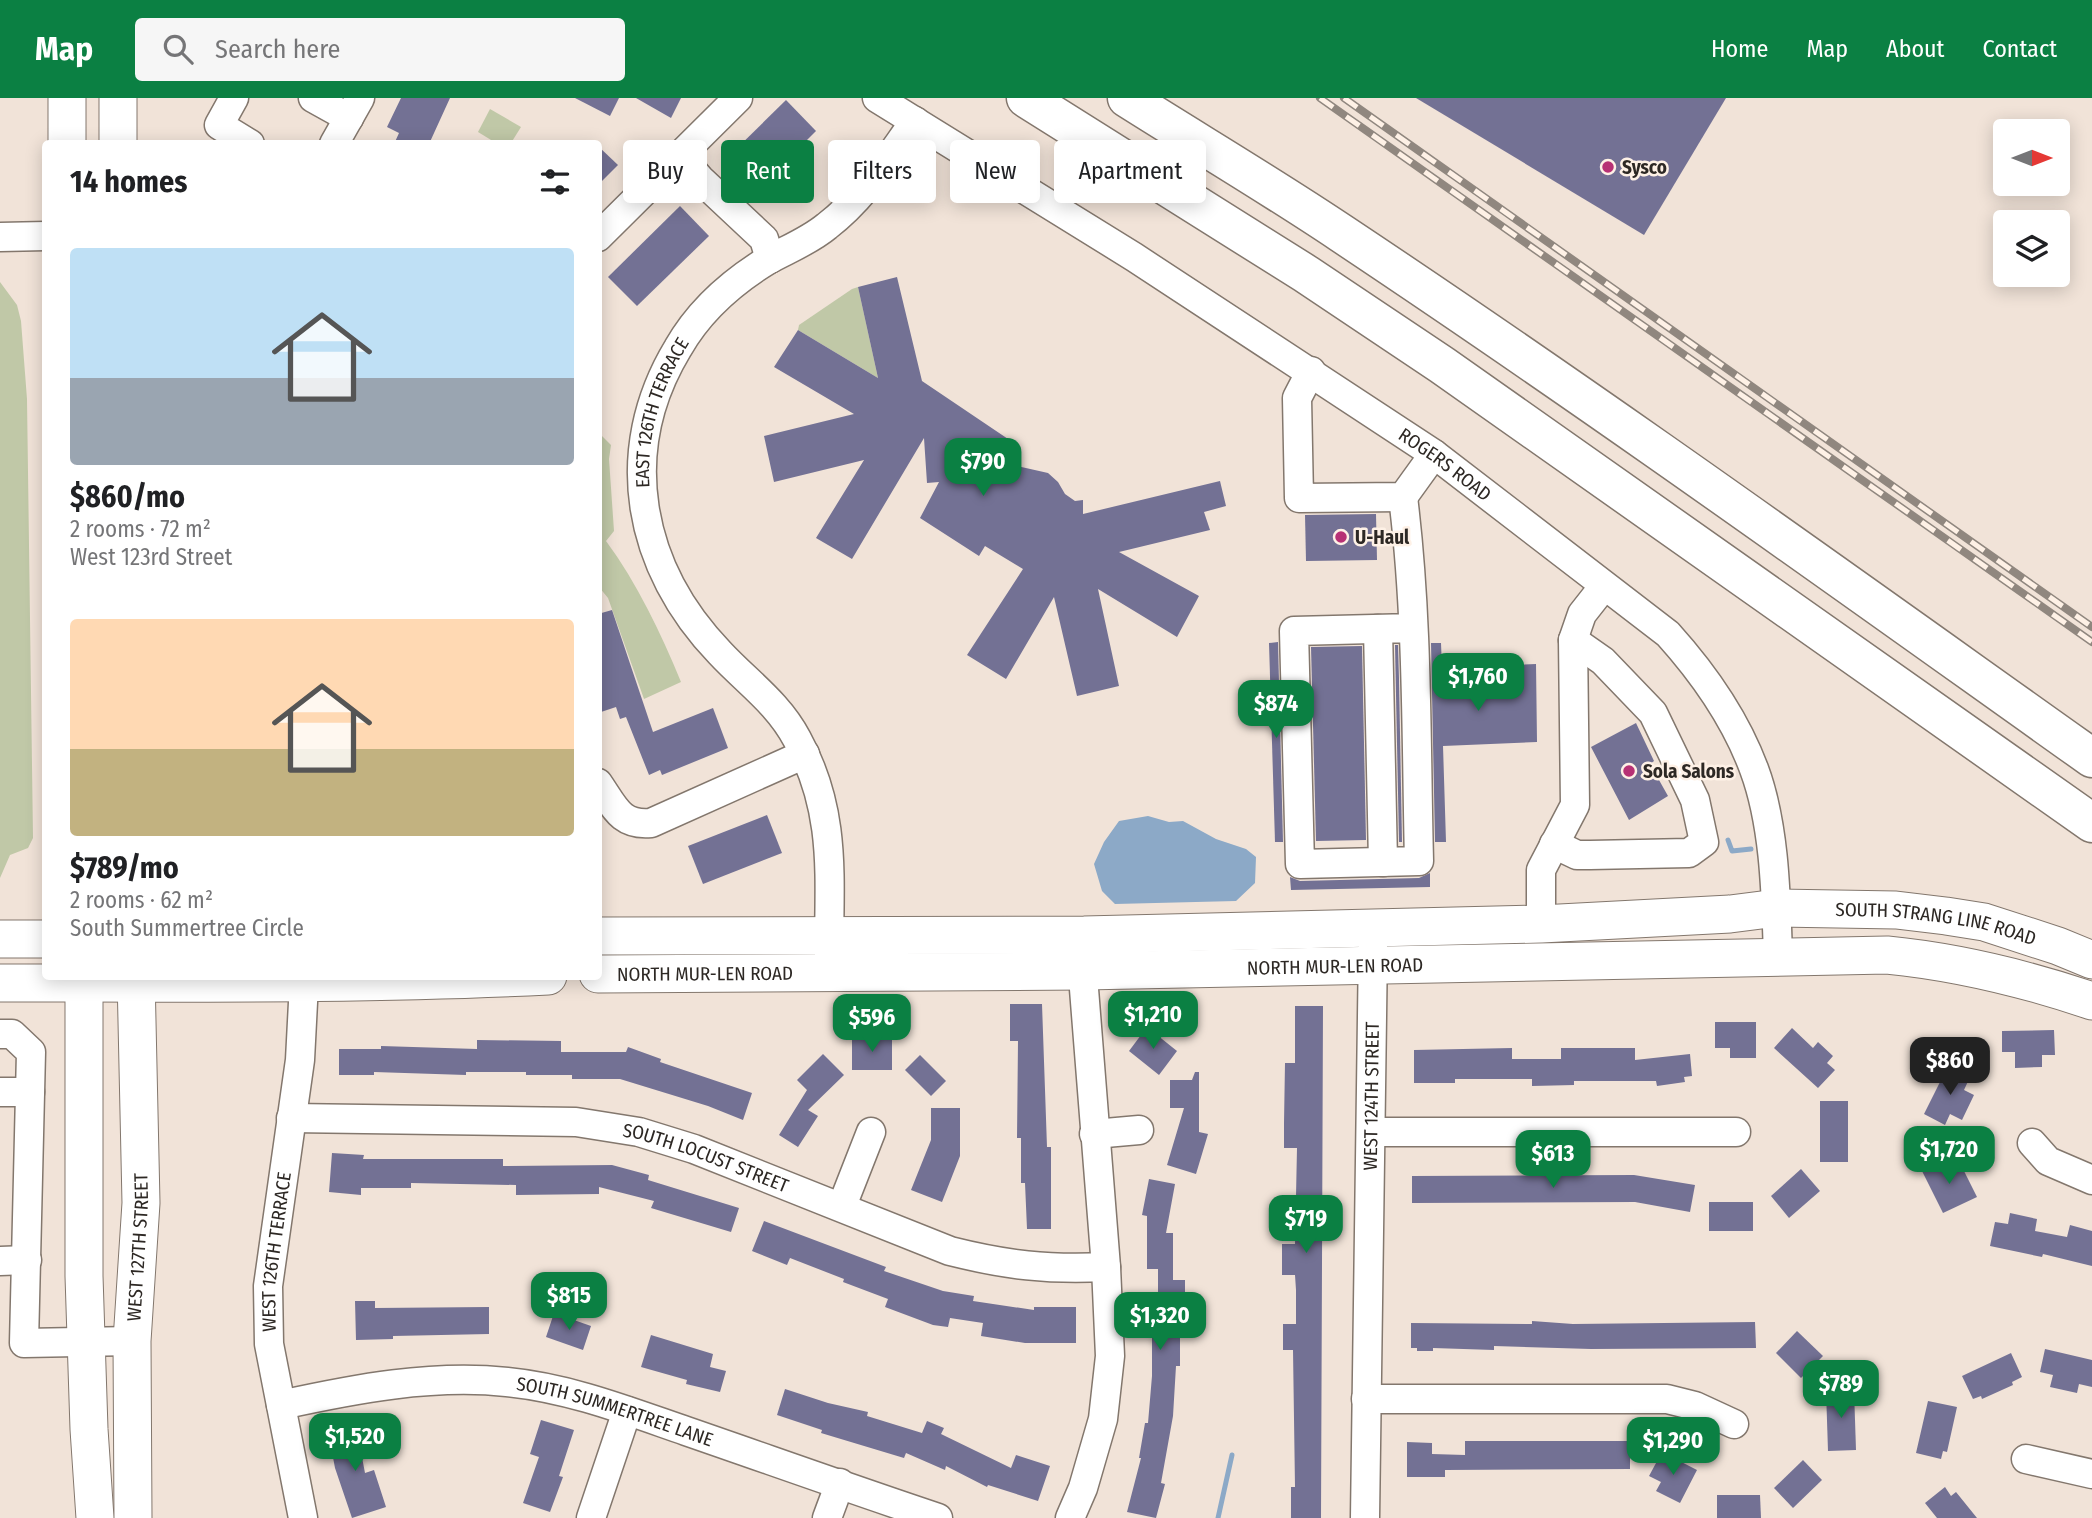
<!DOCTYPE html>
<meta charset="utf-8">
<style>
body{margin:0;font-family:"Fira Sans Condensed",sans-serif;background:#f6f6f6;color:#202124;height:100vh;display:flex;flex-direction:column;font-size:26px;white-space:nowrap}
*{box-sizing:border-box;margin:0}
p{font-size:23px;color:#757577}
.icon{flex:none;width:38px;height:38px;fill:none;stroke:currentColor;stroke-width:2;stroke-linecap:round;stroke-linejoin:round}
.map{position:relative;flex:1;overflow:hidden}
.side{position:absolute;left:42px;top:42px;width:560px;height:840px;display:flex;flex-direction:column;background:#fff;border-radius:7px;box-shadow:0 4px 18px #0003}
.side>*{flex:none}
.top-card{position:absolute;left:623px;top:42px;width:665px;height:63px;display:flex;gap:14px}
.needle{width:46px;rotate:90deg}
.controls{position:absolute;left:1993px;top:21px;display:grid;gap:14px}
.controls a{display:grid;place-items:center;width:77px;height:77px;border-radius:7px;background:#fff;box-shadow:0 4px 18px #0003;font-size:35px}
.price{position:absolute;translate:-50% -60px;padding:0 16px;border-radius:14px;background:#0b8043;color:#fff;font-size:23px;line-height:46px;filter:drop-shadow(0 2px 4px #0008)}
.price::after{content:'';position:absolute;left:50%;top:42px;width:21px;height:16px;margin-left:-10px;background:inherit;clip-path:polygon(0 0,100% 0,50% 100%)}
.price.on{background:#222;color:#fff}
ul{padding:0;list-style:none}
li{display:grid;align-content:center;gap:14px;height:371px;padding:0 28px}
li span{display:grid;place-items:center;height:217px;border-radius:7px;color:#555}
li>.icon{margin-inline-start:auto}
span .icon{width:126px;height:126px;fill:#fffc;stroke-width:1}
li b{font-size:30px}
h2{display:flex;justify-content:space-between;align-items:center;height:84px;padding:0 28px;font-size:30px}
.chip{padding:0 24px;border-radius:7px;background:#fff;box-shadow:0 4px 18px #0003;font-size:24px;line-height:63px}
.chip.on{background:#0b8043;color:#fff}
header{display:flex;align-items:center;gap:42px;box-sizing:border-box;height:98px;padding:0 35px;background:#0b8043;color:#fff}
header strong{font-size:33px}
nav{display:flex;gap:38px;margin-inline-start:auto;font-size:24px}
.search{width:490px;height:63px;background:#f6f6f6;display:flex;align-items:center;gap:18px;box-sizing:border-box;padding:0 24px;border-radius:7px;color:#757577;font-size:26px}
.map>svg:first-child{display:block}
.green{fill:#c0c8a7}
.water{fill:#8ca9c7}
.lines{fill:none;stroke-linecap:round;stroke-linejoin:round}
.stream{stroke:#8ca9c7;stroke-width:5}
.building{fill:#737194}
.minor-casing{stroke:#83776d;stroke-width:31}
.major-casing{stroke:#83776d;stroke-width:39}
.highway-casing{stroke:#83776d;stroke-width:41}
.minor{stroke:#fff;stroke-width:28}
.major{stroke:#fff;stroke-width:37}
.highway{stroke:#fff;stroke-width:38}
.rail-casing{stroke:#90877f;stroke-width:8}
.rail{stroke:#fef1e6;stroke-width:5;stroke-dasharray:16;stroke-linecap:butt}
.poi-dot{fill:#b73175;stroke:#fef1e6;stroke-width:2.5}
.labels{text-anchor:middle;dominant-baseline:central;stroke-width:5;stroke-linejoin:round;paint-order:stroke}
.poi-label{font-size:19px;font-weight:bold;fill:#2d2824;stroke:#fef1e6;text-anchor:start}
.street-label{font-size:19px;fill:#2d2824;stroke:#fef1e6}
</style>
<header>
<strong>Map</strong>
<div class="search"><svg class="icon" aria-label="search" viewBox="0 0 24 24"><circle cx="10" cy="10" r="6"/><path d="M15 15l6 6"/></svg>Search here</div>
<nav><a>Home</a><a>Map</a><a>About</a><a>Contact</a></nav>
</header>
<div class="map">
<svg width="2092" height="1420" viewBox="0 0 2092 1420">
<rect width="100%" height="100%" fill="#f1e3d8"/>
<g class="green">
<path d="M490,11L521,29L511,45H496L478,34Z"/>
<path d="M0,184L17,207L21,223L27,301L33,740L28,750L10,757L0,780Z"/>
<path d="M858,189L878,280L798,232L799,227L852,191Z"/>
<path d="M598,334L611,347L609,361L614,433L606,443C637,485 661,535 681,584L644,601L608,500L599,489Z"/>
</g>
<path class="water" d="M1148,718L1169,724L1183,723L1216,741L1246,751L1256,759L1255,785L1236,803L1115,806L1102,793L1094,766L1104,744L1119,723Z"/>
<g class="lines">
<g class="stream">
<path d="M1728,742L1732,753L1751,751"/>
<path d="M1218,1420L1232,1357"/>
</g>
</g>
<g class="building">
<path d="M401,0H450L429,46H394L399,35L387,29Z"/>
<path d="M575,0H619L610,18Z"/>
<path d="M636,0H681L671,20Z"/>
<path d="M1416,0H1726L1644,137Z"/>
<path d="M786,2L816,33L757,92L726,61Z"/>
<path d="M598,48L618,67L598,87Z"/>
<path d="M680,108L709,138L637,208L608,179Z"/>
<path d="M897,179L922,283L1011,343L1017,368L1048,375L1058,384L1065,396L1075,403L1083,402V416L1220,383L1226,408L1204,414L1210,432L1119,454L1199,498L1177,539L1098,491L1119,588L1077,598L1054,499L1006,581L967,557L1023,471L985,448L979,458L920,420L939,384L927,385L924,340L852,461L816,440L864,362L774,384L764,338L854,316L774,269L798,232L878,280L858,189Z"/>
<path d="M1376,416L1377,462L1306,463L1305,417Z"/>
<path d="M612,512L653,634L713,610L728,650L662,677L660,672L649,677L626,619L620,621L616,609L598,615V516Z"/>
<path d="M1278,544L1283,744H1275L1269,545Z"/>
<path d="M1431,545H1441L1442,570L1536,566L1537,644L1443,648L1446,744H1435Z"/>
<path d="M1395,547H1398L1399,581L1402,744H1399Z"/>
<path d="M1362,548L1366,742L1316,743L1311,549Z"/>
<path d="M1636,625L1654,663L1650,666L1668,698L1629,722L1591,649Z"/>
<path d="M767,717L782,755L703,786L688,748Z"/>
<path d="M1430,775V789L1291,792L1290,779L1300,783L1419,780Z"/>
<path d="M1010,906H1042L1047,1049H1051V1131H1027L1025,1085H1021V1040H1017L1018,943H1010Z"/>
<path d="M1295,908H1323L1321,1420H1291V1389H1295L1293,1252H1283V1226H1296V1192L1295,1177H1282V1146H1295L1297,1050H1284V1025L1285,965H1295Z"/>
<path d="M1715,924H1756V960H1730V950H1715Z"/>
<path d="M1147,929L1177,953L1159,977L1129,953Z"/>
<path d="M1792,930L1813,950L1818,944L1833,958L1827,965L1835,972L1818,990L1774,950Z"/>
<path d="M2054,932L2055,957H2042V969L2015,970V954H2002V933Z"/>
<rect x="852" y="941" width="40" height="31"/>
<path d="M477,942L561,943V954H626L628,949L661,961L660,964L752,995L743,1022L708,1008L620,981H572V977H526V974H466V977L374,974V977H339V951H381V948L477,951Z"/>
<path d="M1512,950V961H1561V950H1635V962L1690,956L1692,978L1684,979L1685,984L1657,988L1656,983H1574V987L1532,988V981H1455V985H1414V952Z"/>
<path d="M823,956L844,977L808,1012L818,1018L798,1049L779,1037L807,992L797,982Z"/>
<path d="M920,957L946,983L931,998L905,972Z"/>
<path d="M1948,968L1970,979L1964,992L1974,997L1962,1022L1950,1016L1945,1027L1924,1016Z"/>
<path d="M1195,974H1199V1034L1208,1036L1196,1076L1167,1067L1184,1010H1170V982H1192Z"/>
<rect x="1820" y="1003" width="28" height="61"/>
<path d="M931,1010H960V1058L942,1104L911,1092L931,1042Z"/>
<path d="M332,1055L364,1057L363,1061H503V1068L612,1067L649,1077L648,1082L739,1110L731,1134L651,1110L654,1103L599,1089V1096L516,1097V1087L411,1085V1090H361V1097L329,1094Z"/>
<path d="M1943,1063L1948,1073L1961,1067L1977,1099L1943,1115L1922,1073Z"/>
<path d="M1801,1071L1820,1093L1789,1120L1771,1098Z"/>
<path d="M1634,1077L1695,1087L1690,1114L1635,1104L1412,1105V1078Z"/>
<path d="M1149,1081L1175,1086L1166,1135H1173V1182H1185V1220H1180V1268H1176L1173,1318L1161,1385L1165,1386L1156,1420L1127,1414L1141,1360H1139L1145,1325H1148L1152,1278V1230H1158V1171H1147V1118L1142,1117Z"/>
<rect x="1709" y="1104" width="44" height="29"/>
<path d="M2010,1115L2037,1121L2035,1133L2067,1139L2070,1127L2092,1133V1168L2043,1156L2042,1159L1990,1148L1995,1124L2008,1126Z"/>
<path d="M764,1123L886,1169L884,1173L943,1193L974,1198L973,1203L1034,1212V1209H1076V1245H1025L981,1238L983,1225L950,1220L948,1229L933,1227L885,1209L888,1201L843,1184L844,1181L790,1160L787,1167L752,1153Z"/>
<path d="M355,1203H375V1210L489,1209V1236L393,1238V1241L356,1242Z"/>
<path d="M554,1215L591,1228L583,1252L546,1239Z"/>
<path d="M1532,1223L1573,1226L1755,1224L1756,1250L1591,1251L1494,1248V1252L1433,1250V1253H1417V1250H1411V1225L1532,1226Z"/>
<path d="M1797,1233L1823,1258L1801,1280L1776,1255Z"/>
<path d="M651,1237L713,1256L710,1269L726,1273L720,1294L686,1286L687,1282L641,1269Z"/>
<path d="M2045,1251L2092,1262V1289L2079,1286L2077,1295L2050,1289L2053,1277L2040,1274Z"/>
<path d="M2011,1255L2022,1279L2012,1284L2013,1287L1982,1301L1981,1298L1973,1301L1962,1278Z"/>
<path d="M785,1291L828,1305L868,1314L867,1318L922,1335L927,1323L944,1330L941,1336L1011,1370L1016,1357L1050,1368L1038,1403L988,1387L987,1389L946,1368L945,1372L906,1355L904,1360L821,1335L822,1332L777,1317Z"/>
<path d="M1826,1292H1854L1856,1352L1828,1353Z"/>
<path d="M1928,1303L1957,1309L1947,1354L1943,1353L1941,1361L1916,1355Z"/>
<path d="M541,1322L574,1332L559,1378L563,1379L550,1414L523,1405L539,1359L530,1356Z"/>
<path d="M356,1328L365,1375L374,1372L386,1409L352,1420L335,1370L328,1333Z"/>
<path d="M1465,1343H1630V1371L1445,1372V1379H1407V1344L1432,1345V1356L1465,1357Z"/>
<path d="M1662,1354L1697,1372L1680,1405L1656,1393L1661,1384L1649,1378Z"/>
<path d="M1803,1362L1822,1382L1793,1410L1774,1390Z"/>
<path d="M1945,1389L1951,1398L1956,1394L1977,1420H1937L1925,1405Z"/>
<path d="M1717,1397H1760L1761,1420H1717Z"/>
</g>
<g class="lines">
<g class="minor-casing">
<g id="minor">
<path d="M234,0L219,27L250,46"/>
<path d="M313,0L349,20"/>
<path id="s1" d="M877,0L1134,159L1434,356L1668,536C1704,576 1735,620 1754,671C1775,727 1776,799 1778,858"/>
<path d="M334,46L360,0"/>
<path d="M680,58L700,81L764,141L770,161"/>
<path d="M0,139L46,138"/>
<path d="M598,139L738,0"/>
<path d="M1311,273L1297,300L1299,400L1403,399L1434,356"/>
<path d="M1403,399C1418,519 1416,642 1419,763L1300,766L1294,533L1413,530"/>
<path d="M1378,531L1383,764"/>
<path d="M598,685C614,708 620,728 651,725L805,656"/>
<path d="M1554,746L1577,757H1590L1689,755L1704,744L1695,702L1653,615L1603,563L1573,542"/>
<path d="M1541,826V772L1575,707L1573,542L1582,516L1604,488"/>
<path id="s2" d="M829,857C829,778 837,714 797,641C778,605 747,584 720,555C638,470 615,354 678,250C699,213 732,184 768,162C788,151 809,143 827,128C864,100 888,60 915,23"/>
<path d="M0,936H12L31,954L24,1245L132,1243"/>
<path d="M0,994H30"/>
<path id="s3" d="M291,1020L576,1024L639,1034L694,1051L950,1153C1006,1167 1048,1172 1106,1169"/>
<path d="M1371,1034H1736"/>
<path d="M1094,1036L1139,1032"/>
<path d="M2032,1045L2048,1063L2092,1082"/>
<path d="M842,1108L871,1034"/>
<path d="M0,1163L27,1162"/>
<path d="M1366,1301H1667L1695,1308L1734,1326"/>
<path id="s4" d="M281,1307C354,1291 432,1276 507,1284C569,1290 628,1313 686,1333C770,1362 854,1392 938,1420"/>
<path d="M2026,1361L2092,1376"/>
<path id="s5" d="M303,1420L269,1246L268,1188L300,962L304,885"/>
<path d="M591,1420L627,1313"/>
<path d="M827,1420L840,1385"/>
<path d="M1070,1420L1083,1390L1103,1321L1110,1258L1106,1169L1084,891V852"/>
<path id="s6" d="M1365,1420L1373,847"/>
</g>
</g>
<g class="major-casing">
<g id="major">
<path d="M67,0V46"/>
<path d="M118,46V0"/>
<path id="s7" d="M598,838L1084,837L1373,830L1541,826L1730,816L1777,810L1896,812L1946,818L1984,824L2058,848L2092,862"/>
<path d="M0,841H46"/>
<path id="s8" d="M598,876L1084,873L1887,857C1958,864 2024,880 2092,903"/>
<path d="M84,878V1178L89,1331L95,1420"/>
<path d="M0,885C183,885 366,887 548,878"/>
<path id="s9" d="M133,1420L132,1243L141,1105L136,878"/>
</g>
</g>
<g class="highway-casing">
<g id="highway">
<path d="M1026,0L1306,176L1442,267L2092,725"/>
<path d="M1127,0C1198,45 1271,88 1341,135C1595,304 1843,483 2092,660"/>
</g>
</g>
<use href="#minor" class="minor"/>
<use href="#major" class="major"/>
<use href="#highway" class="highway"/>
<g class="rail-casing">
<g id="rail">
<path d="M1320,0L2092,544"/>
<path d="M1344,0L2092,529"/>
</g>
</g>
<use href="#rail" class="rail"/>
</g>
<g class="poi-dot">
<circle cx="1608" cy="69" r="7"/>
<circle cx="1341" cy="439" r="7"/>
<circle cx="1629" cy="673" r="7"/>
</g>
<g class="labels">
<g class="poi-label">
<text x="1622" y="69">Sysco</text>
<text x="1355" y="439">U-Haul</text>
<text x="1643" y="673">Sola Salons</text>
</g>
<g class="street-label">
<text stroke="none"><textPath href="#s2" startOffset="602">EAST 126TH TERRACE</textPath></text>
<text stroke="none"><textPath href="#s1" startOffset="676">ROGERS ROAD</textPath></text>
<text stroke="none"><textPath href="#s7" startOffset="1340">SOUTH STRANG LINE ROAD</textPath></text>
<text stroke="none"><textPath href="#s8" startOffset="737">NORTH MUR-LEN ROAD</textPath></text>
<text stroke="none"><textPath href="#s8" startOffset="107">NORTH MUR-LEN ROAD</textPath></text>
<text stroke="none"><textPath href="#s6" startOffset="422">WEST 124TH STREET</textPath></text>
<text stroke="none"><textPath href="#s3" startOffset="420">SOUTH LOCUST STREET</textPath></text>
<text stroke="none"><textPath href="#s9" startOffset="271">WEST 127TH STREET</textPath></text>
<text stroke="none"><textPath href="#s5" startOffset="270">WEST 126TH TERRACE</textPath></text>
<text stroke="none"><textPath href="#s4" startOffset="340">SOUTH SUMMERTREE LANE</textPath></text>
</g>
</g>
</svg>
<div class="controls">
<a><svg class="needle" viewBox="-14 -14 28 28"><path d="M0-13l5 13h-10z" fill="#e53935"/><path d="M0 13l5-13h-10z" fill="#757577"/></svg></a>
<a><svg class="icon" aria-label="layers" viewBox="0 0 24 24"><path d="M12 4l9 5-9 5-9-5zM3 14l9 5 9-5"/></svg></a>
</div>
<b class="price" style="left:983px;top:400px">$790</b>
<b class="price" style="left:1478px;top:615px">$1,760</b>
<b class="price" style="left:1276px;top:642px">$874</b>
<b class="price" style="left:1153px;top:953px">$1,210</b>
<b class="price" style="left:872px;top:956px">$596</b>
<b class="price on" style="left:1950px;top:999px">$860</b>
<b class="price" style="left:1949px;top:1088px">$1,720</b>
<b class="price" style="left:1553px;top:1092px">$613</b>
<b class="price" style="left:1306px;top:1157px">$719</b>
<b class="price" style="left:569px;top:1234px">$815</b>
<b class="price" style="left:1160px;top:1254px">$1,320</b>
<b class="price" style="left:1841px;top:1322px">$789</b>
<b class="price" style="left:355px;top:1375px">$1,520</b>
<b class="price" style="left:1673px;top:1379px">$1,290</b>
<div class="top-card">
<a class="chip">Buy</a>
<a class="chip on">Rent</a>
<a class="chip">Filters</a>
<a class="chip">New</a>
<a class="chip">Apartment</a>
</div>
<section class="side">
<h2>14 homes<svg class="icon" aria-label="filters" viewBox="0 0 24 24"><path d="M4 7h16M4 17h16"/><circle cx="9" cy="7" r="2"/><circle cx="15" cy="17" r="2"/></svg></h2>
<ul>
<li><span style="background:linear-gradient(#bfe0f5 60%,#9aa5b1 0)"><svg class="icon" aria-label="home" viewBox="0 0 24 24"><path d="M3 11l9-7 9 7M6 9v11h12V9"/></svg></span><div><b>$860/mo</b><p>2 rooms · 72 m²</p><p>West 123rd Street</p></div></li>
<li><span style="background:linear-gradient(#ffd9b3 60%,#c2b280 0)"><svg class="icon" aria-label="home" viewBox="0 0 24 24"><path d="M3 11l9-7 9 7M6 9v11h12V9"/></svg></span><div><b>$789/mo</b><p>2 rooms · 62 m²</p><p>South Summertree Circle</p></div></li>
</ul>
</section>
</div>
